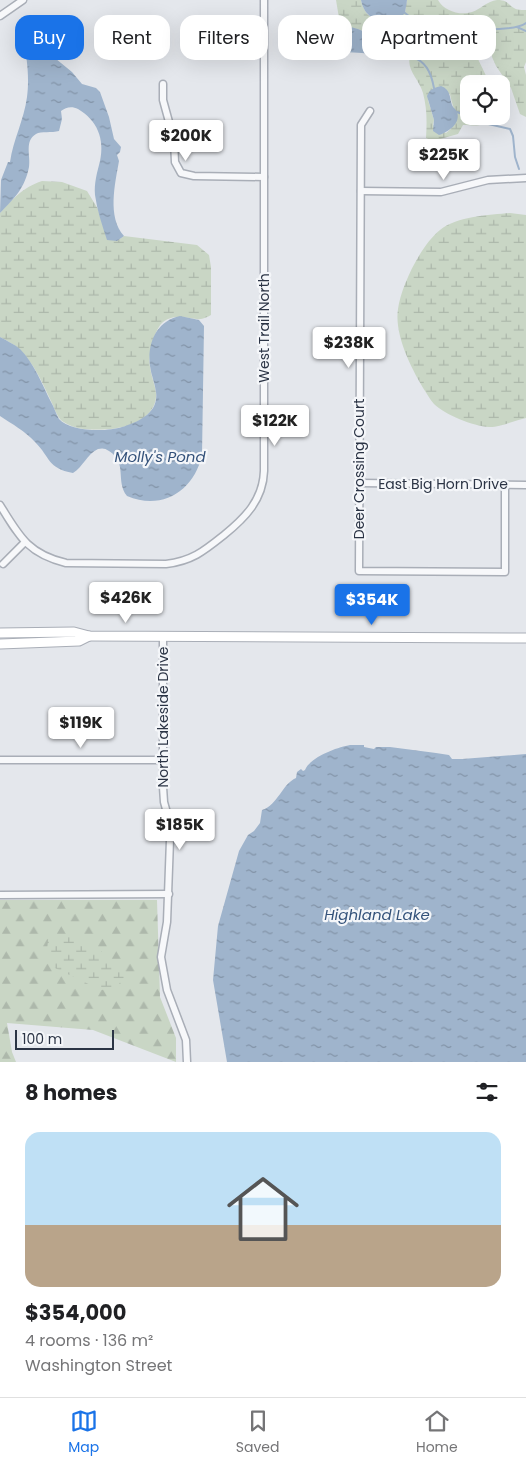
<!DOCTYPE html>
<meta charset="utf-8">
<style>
body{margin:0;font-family:Poppins,sans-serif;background:#f6f6f6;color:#202124;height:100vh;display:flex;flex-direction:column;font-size:19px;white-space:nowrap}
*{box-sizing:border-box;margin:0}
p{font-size:16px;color:#757577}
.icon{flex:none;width:28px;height:28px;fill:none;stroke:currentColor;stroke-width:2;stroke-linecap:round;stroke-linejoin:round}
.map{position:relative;height:1062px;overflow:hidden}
.drawer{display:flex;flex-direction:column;background:#fff;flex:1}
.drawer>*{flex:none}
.top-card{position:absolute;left:15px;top:15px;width:496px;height:45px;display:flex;gap:10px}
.buttons{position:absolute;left:460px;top:75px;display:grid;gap:10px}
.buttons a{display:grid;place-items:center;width:50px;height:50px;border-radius:10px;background:#fff;box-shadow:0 5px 20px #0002;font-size:25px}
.scale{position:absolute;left:15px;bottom:12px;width:99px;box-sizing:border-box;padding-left:5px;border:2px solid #2b3445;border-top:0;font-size:14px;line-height:18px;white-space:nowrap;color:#2b3445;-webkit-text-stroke:4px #f4f6f9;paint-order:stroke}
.price{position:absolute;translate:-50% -42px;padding:0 11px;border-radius:5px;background:#fff;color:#222;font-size:16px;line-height:32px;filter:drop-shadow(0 1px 2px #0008)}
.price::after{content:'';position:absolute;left:50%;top:30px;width:15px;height:11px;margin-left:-8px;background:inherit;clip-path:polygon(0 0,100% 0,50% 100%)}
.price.current{background:#1a73e8;color:#fff}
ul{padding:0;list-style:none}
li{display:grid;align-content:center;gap:10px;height:265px;padding:0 25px}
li+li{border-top:1px solid #e0e0e0}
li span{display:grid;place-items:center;height:155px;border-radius:15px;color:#555}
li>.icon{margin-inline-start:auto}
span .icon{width:90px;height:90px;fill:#fffc;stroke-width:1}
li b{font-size:21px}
h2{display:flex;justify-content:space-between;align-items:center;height:60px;padding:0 25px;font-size:21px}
.pill{padding:0 18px;border-radius:15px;background:#fff;box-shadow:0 5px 20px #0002;font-size:18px;line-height:45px}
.pill.current{background:#1a73e8;color:#fff}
.dock{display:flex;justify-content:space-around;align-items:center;height:70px;border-top:1px solid #e0e0e0;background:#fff;font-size:14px;color:#757577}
.dock a{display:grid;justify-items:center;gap:2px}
.dock .current{color:#1a73e8}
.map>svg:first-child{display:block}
.forest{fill:url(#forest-firs)}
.wetland{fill:url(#wetland-marsh);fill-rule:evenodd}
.water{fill:url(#water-ripples)}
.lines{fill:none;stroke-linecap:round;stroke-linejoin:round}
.stream{stroke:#9fb4cc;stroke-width:2}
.street-casing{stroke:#a9aeb7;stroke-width:9}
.secondary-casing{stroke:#a9aeb7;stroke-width:11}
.street{stroke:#f7f8fa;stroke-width:6}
.secondary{stroke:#fff;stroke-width:9}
.labels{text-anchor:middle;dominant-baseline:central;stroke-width:4.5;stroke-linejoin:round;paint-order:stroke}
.street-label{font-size:14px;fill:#2b3445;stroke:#f4f6f9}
.water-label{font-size:15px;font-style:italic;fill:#34527a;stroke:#f4f6f9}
</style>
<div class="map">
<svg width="526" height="1062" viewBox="0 0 526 1062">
<defs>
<pattern id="forest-firs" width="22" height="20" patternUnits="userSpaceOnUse" patternTransform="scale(1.25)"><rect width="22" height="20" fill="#c9d6c5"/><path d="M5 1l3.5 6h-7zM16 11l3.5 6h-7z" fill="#adb8ab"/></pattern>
<pattern id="wetland-marsh" width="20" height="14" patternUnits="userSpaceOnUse" patternTransform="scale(1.25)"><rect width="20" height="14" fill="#c9d6c5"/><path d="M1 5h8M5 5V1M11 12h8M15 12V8" fill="none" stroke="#adb8ab"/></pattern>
<pattern id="water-ripples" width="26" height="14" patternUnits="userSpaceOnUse" patternTransform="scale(1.25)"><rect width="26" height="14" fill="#9fb4cc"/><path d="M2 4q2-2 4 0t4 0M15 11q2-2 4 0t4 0" fill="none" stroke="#8293a7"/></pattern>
</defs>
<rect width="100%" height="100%" fill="#e4e7ec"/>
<path class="forest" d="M0,900H157L160,997L176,1038V1062L93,1030L7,1023L12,1052L16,1062H0Z"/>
<g class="wetland">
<path d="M336,0H361C363,11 370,19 381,23L405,13L407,0H438C444,11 460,16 472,12C481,9 487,1 497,0C508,0 507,4 514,8C517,10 523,10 526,10V62L524,67L526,75V117L520,114L511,88L496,66L492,57V47L487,42L480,43L477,57L490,84H469V116H489C482,129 475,125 463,125L458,134L433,141L426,138C427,122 427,108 423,93C419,79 406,70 410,56L406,50L358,29L343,27L339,18ZM450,94C453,111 462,120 446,133L433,125L434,120L428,100Z"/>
<path d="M42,181L62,182L87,191L98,209L103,226L117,241L124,236L197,245L209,255L211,267V315C207,317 202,320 197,319C185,318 172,313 161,324C154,332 148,356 150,367C151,376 155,384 156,393C158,417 129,428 110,429C93,430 76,431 62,421C57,417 54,407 51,401C43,384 34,363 19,349C14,344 7,341 0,337V213C14,198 22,188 42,181Z"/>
<path d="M510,213L526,215V418C516,420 498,428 489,427C473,426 445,415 434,404C430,400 428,395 425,391C412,370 394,335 398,309C401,286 421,245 440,230C457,216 489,215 510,213Z"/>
<path d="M57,935L81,939L101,951L124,977L116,988L101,990L55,968L47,951L48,940Z"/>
</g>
<g class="water">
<path d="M361,0H407L405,13L393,25C377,22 364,17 361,0Z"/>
<path d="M20,22L39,45L72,72L82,84L96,88L100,92L109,117L114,139L121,147L120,152L117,155L119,161C115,184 107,217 124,236L117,241L107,240C102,225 97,210 95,195C94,183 97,173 100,161C105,139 97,120 78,109C72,106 66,107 61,111L62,119L59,131C52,133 41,131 36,134C24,141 31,156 29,167C25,188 14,199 0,213L1,180L8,162H10C13,140 24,120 27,97C30,80 27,39 16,25Z"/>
<path d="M347,26L358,29L407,50L410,53L409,58L405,59L362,53L345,52C341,43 340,37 343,27Z"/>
<path d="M441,86C451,90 449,96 452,105C453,108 456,109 457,112C461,124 448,132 439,135L433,131L434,120L427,96C430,89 433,88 441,86Z"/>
<path d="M180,316L199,320L204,326L202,455C194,491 162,511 127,496C115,481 128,463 109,451C105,448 102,448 98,449C87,454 83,467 73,473C47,468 51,458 35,442C25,431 12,424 0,416V337C7,341 14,344 20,349C34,363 42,384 51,402C54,407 56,414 59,419C70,432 107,432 122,427C138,422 159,413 156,392C155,383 151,375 150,366C147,344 156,321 180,316Z"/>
<path d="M350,745H364V747L374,749L376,747H390L436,753L449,755L452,759H462L526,754V1062H227L213,980L218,926L239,851L248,835L254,831L260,823L262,810C278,805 282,784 296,778L297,772L301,769L303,771L305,770C310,757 338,747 350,745Z"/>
</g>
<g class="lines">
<g class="stream">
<path d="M405,13C409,16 413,20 418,22C436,29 511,34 526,23"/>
<path d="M517,27L526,31"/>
<path d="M379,39L381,23"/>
<path d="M410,56C426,61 431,72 434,88"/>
<path d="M457,112L484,123L510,129L513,136L515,157L519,169"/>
</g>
<g class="street-casing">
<g id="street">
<path d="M0,16L23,0"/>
<path d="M163,84V100L174,140L175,162L181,173L194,176L264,177"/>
<path d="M370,111L361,125L359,571L505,572V484"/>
<path d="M361,191L441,192L488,180L526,178"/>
<path d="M359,483L526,485"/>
<path d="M0,505C19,536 28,554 66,563L166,564C192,561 204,551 224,535C245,518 263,500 264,471V0"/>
<path d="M3,564L24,543"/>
<path d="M163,636V787L164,802L169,820L170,840L167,922L161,957L167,990L186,1040L187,1062"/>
<path d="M0,760H163"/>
<path d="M0,895L169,894"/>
</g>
</g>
<g class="secondary-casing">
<g id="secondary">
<path d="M0,633L74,632L89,636L526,638"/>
<path d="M0,644L79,641L89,636"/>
</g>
</g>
<use href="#street" class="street"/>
<use href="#secondary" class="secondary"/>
</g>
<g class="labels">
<g class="street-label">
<text transform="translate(264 328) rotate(-90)">West Trail North</text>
<text transform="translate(359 469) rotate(-90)">Deer Crossing Court</text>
<text x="443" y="484">East Big Horn Drive</text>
<text transform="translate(163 717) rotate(-90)">North Lakeside Drive</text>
</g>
<g class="water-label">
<text x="160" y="456">Molly's Pond</text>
<text x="377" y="914">Highland Lake</text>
</g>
</g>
</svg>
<div class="buttons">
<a><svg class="icon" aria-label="locate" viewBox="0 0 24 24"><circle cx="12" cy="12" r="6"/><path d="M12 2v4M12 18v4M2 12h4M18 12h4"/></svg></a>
</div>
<div class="scale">100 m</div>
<b class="price" style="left:186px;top:162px">$200K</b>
<b class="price" style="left:444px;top:181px">$225K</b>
<b class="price" style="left:349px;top:369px">$238K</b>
<b class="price" style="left:275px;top:447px">$122K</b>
<b class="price" style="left:126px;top:624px">$426K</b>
<b class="price current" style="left:372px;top:626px">$354K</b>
<b class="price" style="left:81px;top:749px">$119K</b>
<b class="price" style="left:180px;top:851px">$185K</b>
<div class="top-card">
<a class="pill current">Buy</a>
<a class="pill">Rent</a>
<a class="pill">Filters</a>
<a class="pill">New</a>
<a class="pill">Apartment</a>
</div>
</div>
<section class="drawer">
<h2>8 homes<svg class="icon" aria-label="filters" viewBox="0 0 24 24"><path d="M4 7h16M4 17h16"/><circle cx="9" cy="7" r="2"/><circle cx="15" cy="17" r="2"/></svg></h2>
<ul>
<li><span style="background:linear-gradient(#bfe0f5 60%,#b9a48a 0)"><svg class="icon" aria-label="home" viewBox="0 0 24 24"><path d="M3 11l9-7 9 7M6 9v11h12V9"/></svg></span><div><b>$354,000</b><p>4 rooms · 136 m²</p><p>Washington Street</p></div></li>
</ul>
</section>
<nav class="dock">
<a class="current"><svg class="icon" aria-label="map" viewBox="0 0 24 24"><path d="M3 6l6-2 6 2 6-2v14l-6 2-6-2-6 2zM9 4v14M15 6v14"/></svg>Map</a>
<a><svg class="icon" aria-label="saved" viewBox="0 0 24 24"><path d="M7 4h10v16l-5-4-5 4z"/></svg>Saved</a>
<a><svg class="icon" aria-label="home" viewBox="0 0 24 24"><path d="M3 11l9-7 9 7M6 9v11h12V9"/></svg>Home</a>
</nav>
